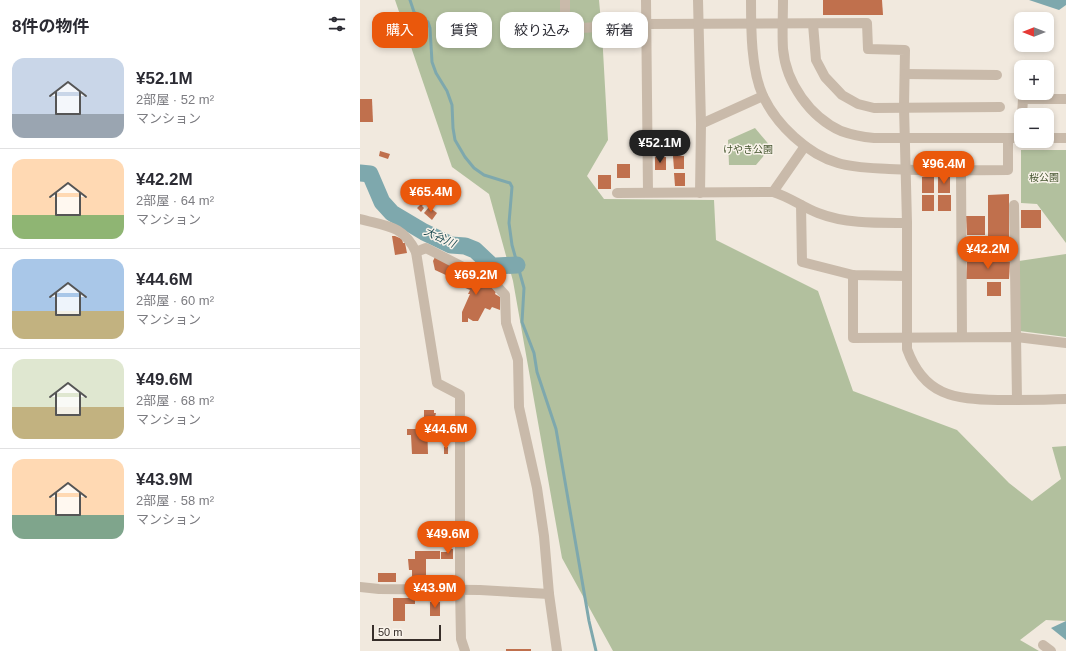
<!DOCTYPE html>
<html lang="ja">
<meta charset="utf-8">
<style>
body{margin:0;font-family:Helvetica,"Noto Sans JP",sans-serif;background:#f7f7f7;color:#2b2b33;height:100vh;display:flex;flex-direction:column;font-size:15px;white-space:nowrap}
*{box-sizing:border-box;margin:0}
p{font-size:13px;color:#7c7c81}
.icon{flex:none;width:22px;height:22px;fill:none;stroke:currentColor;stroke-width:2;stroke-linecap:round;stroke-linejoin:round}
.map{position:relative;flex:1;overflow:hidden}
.sheet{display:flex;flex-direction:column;background:#fff;width:360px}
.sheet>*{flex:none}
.top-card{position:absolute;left:12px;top:12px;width:380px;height:36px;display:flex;gap:8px}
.needle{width:26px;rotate:270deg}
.buttons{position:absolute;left:654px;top:12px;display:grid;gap:8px}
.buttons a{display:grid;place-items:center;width:40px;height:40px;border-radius:8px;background:#fff;box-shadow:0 2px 6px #0003;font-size:20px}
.scale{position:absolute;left:12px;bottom:10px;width:69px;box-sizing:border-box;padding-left:4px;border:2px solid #372e29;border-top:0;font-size:11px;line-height:14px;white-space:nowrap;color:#372e29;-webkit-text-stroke:3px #f9f3ea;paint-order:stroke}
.price{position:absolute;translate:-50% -34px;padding:0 9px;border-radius:14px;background:#ea580c;color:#fff;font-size:13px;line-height:26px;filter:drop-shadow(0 1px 2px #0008)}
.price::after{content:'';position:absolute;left:50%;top:24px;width:12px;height:9px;margin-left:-6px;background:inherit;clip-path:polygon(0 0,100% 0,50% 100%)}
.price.active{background:#222;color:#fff}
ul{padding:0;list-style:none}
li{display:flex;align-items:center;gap:12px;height:100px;padding:0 12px}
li+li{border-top:1px solid #e1e1e2}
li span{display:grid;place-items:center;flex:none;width:112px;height:80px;border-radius:12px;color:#555}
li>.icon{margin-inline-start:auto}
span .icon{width:48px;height:48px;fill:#fffc;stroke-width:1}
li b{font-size:17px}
h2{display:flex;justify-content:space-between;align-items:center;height:48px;padding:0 12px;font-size:17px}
.chip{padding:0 14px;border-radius:12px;background:#fff;box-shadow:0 2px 6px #0003;font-size:14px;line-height:36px}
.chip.active{background:#ea580c;color:#fff}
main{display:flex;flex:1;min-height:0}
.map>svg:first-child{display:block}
.green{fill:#b2c09e}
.water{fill:#7ea8ad}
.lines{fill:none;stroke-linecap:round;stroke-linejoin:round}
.stream{stroke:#7ea8ad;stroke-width:3}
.river{stroke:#7ea8ad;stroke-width:17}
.building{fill:#c0704d}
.minor{stroke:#c9baaa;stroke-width:10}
.tertiary{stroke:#c9baaa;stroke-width:10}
.labels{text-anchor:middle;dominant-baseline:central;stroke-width:3;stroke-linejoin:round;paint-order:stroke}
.park-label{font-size:10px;fill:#44542e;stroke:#f9f3ea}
.water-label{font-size:11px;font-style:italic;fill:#214f56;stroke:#f9f3ea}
</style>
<main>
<section class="sheet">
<h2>8件の物件<svg class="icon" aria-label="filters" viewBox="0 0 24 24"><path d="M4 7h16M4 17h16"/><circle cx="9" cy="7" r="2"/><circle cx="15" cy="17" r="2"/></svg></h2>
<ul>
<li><span style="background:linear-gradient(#c9d6e8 70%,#9aa5b1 0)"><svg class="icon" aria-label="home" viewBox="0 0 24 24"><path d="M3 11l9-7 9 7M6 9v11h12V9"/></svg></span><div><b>¥52.1M</b><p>2部屋 · 52 m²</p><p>マンション</p></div></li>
<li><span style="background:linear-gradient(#ffd9b3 70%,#8fb573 0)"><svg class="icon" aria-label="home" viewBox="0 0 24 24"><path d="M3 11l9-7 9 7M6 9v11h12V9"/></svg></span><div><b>¥42.2M</b><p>2部屋 · 64 m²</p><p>マンション</p></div></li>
<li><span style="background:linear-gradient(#a9c7e8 65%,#c2b280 0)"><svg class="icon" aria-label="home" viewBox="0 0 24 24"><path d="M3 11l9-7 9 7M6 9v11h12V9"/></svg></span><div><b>¥44.6M</b><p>2部屋 · 60 m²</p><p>マンション</p></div></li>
<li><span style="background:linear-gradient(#dfe7d0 60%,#c2b280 0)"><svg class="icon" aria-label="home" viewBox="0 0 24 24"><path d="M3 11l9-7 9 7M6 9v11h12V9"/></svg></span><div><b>¥49.6M</b><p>2部屋 · 68 m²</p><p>マンション</p></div></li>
<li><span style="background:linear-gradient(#ffd9b3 70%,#7fa58c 0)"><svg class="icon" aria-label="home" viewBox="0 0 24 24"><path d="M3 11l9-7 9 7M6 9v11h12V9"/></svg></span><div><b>¥43.9M</b><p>2部屋 · 58 m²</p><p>マンション</p></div></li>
</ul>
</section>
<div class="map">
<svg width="706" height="651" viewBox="0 0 706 651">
<rect width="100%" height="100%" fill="#f1e9de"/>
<g class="green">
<path d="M35,0H239L242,33L248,140L227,176L244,199L354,200L356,240L458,291L493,391L597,430L649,483L672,501L701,479L692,447L706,446V621L686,620L660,640L679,651H253L202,558L153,281L129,194L92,167Z"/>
<path d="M395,128L411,147L396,165H369L368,140Z"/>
<path d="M661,150H706V243L677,204L661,203Z"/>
<path d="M706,254V337L660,331L659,261Z"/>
</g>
<g class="water">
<path d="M669,0H706V5L699,10Z"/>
<path d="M706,621V640L691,628Z"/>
</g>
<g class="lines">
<path class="stream" d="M50,0L54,12L68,22L70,28L72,62L76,73L87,91L92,105L93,128L95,140L105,157L114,168L124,175L150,183L152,187L149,223L152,245L164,288L162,322L174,353L177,372L196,429L229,621L236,651"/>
<path class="river" d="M0,173L10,174L22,202L32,213L64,232L91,245L105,246L115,250L131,265L136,266L157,265"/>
</g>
<g class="building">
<path d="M463,0H522L523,15H463Z"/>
<path d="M0,99H12L13,122H0Z"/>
<rect x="294" y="137" width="11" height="13"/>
<path d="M20,151L30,154L28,159L19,156Z"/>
<path d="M313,156H324V169H314Z"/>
<rect x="295" y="157" width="11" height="13"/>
<rect x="257" y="164" width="13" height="14"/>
<path d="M314,173H325V186H315Z"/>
<rect x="238" y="175" width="13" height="14"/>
<rect x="562" y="177" width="12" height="16"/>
<rect x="578" y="177" width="12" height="16"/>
<path d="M60,193L68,199L62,206L64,208L61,212L57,208L60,205L54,200Z"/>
<path d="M649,194V251L628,252V195Z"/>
<rect x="562" y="195" width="12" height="16"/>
<rect x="578" y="195" width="13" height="16"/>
<path d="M69,207L77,213L72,220L64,213Z"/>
<rect x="661" y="210" width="20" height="18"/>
<path d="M606,216H625V235H607Z"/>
<path d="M32,236H35L42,239L43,243H45L47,253L35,255Z"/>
<path d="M75,257L93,265L88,276L75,270L73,261Z"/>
<path d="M607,261L650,262L649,279H606Z"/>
<path d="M98,270L137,289L135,294L140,297V310L132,307L130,310L125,308L118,321H113L108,318V322H102V312L110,294H108L110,290L89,281L93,273L96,274Z"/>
<rect x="627" y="282" width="14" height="14"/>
<path d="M64,410H74V413H76L74,422H67L68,454H52L51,435H47V429H64Z"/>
<rect x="84" y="447" width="4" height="7"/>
<path d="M88,549H93V559H81V552H88Z"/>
<path d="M55,551H80V559H66V576H52V570H49L48,559H55Z"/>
<rect x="18" y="573" width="18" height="9"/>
<path d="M62,578V584H49V579Z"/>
<path d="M33,598H55V604H45V621H33Z"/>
<rect x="70" y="602" width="10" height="14"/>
<rect x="146" y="649" width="25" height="2"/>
</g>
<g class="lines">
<g class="minor">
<path d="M205,0V29L286,24L507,23L508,49L545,50L544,107L547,223V349C564,396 594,399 638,400C661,400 683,400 706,399"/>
<path d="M286,0L288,192"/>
<path d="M338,0L341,124L340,193"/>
<path d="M391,0C391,29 391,70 403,96C417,125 447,154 478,163C494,168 512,168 529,169C568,171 608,170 648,170V138"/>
<path d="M453,24L456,60L465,77L482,95L498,104L514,108L640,107"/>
<path d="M545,74L637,75"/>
<path d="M662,115L663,99H706"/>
<path d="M341,124L403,96"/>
<path d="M601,170L602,337"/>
<path d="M413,192L445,146"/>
<path d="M257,193L413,192C430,197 442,207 458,213C486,224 517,223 547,223"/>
<path d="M441,205L442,262L493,275L547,276"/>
<path d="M654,205L657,400"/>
<path d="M0,219C26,226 43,225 56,252L77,383L100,395V589L101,639L105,651"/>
<path d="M56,252L66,248L134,283L145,295L146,323L158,360L159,407L177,488L184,536L189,594L197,651"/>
<path d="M602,257H654"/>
<path d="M493,275V338L656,337L706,343"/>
<path d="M0,587L19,589L120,590L189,594"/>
<path d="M683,645L691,651"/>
</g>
<g class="tertiary">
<path d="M423,0C423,16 422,33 423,49C426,83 450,117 481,131C492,135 503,137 514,138H661"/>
<path d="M687,138H706"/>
</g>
</g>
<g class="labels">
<g class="park-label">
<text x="388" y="149">けやき公園</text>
<text x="684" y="177">桜公園</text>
</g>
<g class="water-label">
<text transform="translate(80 237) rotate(25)">大谷川</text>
</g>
</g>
</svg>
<div class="buttons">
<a><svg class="needle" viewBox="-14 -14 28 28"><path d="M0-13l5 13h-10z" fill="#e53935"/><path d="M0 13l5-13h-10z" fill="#7c7c81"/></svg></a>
<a>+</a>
<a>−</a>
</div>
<div class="scale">50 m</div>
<b class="price active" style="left:300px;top:164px">¥52.1M</b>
<b class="price" style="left:584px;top:185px">¥96.4M</b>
<b class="price" style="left:71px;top:213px">¥65.4M</b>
<b class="price" style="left:628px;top:270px">¥42.2M</b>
<b class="price" style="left:116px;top:296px">¥69.2M</b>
<b class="price" style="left:86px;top:450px">¥44.6M</b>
<b class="price" style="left:88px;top:555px">¥49.6M</b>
<b class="price" style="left:75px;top:609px">¥43.9M</b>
<div class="top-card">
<a class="chip active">購入</a>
<a class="chip">賃貸</a>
<a class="chip">絞り込み</a>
<a class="chip">新着</a>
</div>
</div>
</main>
